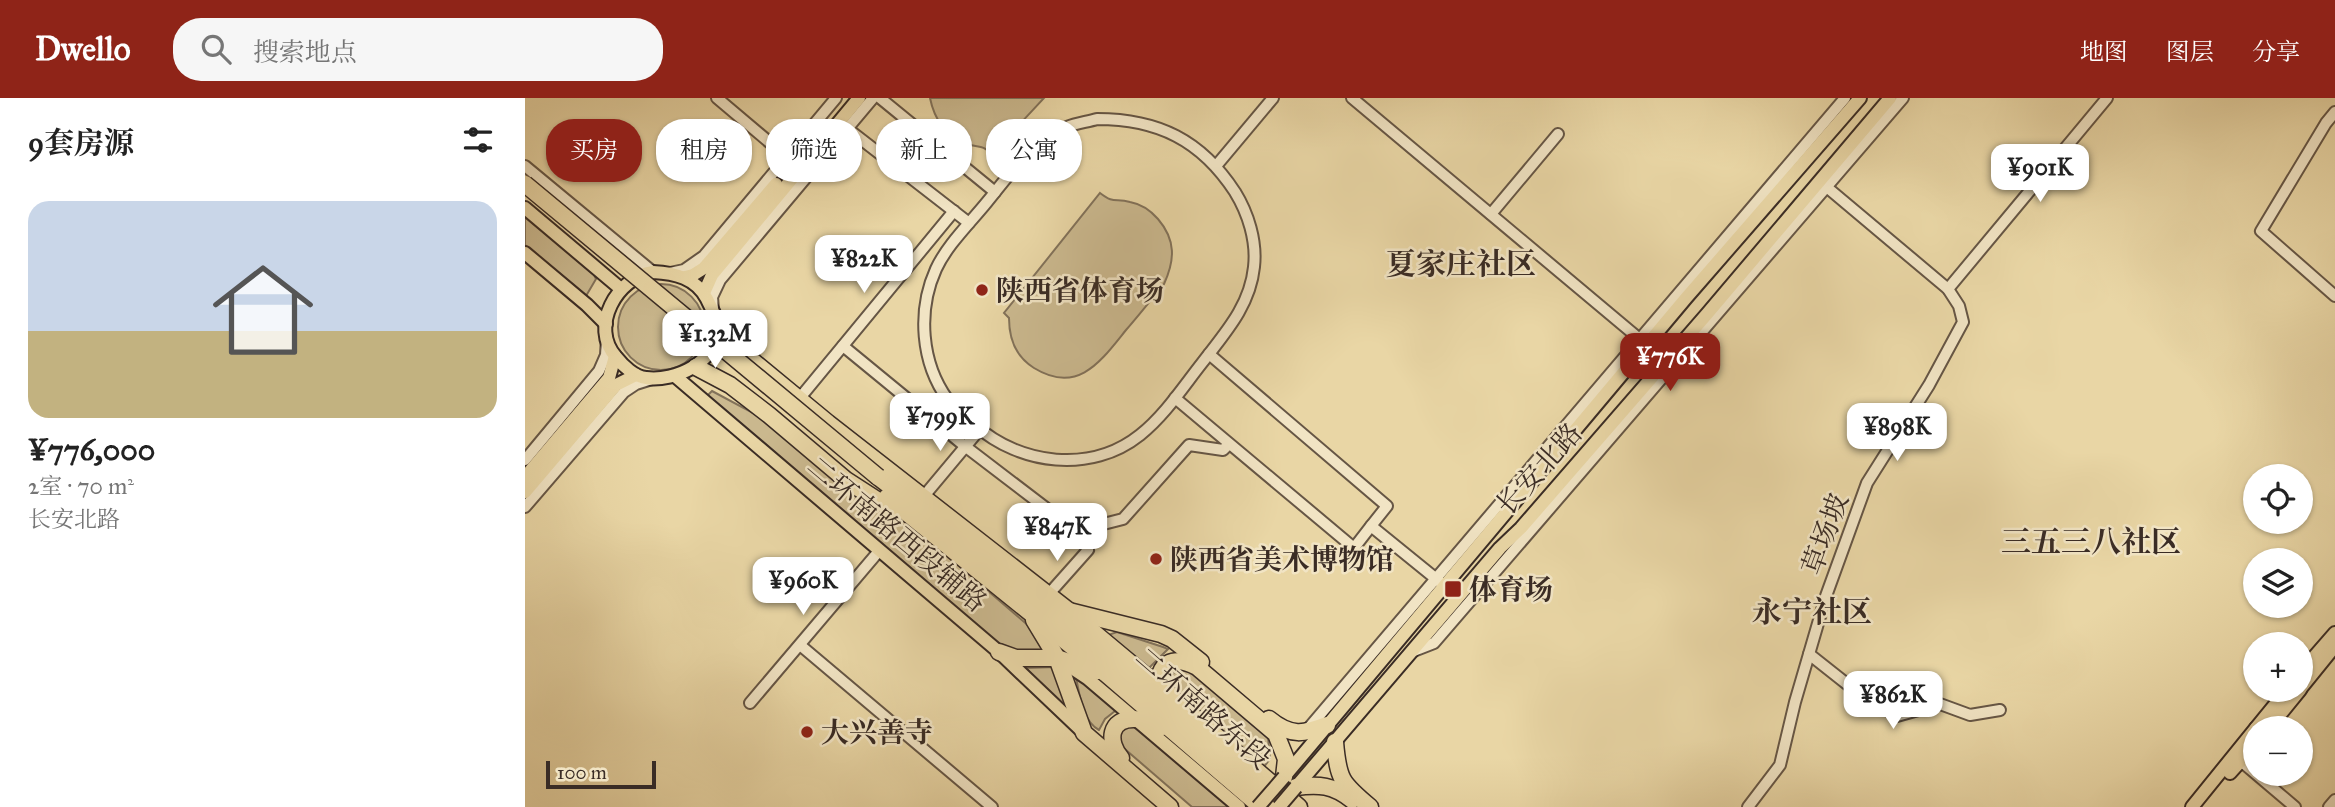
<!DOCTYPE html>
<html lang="zh">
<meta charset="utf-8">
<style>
body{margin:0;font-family:"IM FELL Great Primer","Noto Serif SC",serif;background:#f6f6f6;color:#222;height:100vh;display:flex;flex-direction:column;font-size:26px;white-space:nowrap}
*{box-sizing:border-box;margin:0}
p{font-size:23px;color:#767676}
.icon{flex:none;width:38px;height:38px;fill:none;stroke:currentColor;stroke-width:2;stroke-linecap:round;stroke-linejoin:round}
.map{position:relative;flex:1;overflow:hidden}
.details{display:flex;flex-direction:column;background:#fff;width:525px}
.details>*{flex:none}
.top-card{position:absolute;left:21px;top:21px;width:665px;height:63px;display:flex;gap:14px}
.buttons{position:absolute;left:1718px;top:366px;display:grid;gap:14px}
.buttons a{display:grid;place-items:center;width:70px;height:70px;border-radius:50%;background:#fff;box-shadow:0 2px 5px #0004;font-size:35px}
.scale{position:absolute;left:21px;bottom:18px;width:110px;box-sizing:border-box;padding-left:7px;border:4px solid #3a2c25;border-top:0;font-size:19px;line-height:24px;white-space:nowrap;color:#3a2c25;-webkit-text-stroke:5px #f1e4c4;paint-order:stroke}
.price{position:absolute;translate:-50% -60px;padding:0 16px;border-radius:14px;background:#fff;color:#222;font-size:23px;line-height:46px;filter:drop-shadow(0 2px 4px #0008)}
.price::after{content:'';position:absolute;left:50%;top:42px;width:21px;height:16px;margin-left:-10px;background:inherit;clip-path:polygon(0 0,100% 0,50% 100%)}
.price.current{background:#8f2418;color:#fff}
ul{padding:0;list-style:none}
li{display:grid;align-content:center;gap:14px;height:371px;padding:0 28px}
li span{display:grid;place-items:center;height:217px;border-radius:21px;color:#555}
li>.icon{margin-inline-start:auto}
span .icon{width:126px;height:126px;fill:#fffc;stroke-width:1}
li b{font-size:30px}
h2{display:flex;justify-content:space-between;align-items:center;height:84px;padding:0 28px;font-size:30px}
.tag{padding:0 24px;border-radius:28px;background:#fff;box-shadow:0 2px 5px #0004;font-size:24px;line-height:63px}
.tag.current{background:#8f2418;color:#fff}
header{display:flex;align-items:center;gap:42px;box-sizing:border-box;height:98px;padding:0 35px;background:#8f2418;color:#fff}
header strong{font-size:33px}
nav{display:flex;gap:38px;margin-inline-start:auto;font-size:24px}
.search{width:490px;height:63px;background:#f6f6f6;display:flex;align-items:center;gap:18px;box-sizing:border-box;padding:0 24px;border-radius:28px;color:#767676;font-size:26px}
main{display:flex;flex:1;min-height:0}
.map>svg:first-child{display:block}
.green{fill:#cbb98f;stroke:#82725a;stroke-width:2}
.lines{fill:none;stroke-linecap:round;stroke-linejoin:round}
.minor-casing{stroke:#665645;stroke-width:14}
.major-casing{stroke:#3a2c25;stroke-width:16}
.highway-casing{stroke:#3a2c25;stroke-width:19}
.minor{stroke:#f1e4c4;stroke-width:10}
.major{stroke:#e9d6a5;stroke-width:12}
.highway{stroke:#e9d6a5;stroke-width:16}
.major-bridge-casing{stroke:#3a2c25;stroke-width:16;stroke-linecap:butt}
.highway-bridge-casing{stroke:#3a2c25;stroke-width:19;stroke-linecap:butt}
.major-bridge{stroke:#e9d6a5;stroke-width:12}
.highway-bridge{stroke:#e9d6a5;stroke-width:16}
.poi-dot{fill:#8f2418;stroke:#f1e4c4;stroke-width:2.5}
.labels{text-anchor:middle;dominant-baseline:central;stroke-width:5;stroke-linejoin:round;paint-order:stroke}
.poi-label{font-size:28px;font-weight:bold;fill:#3a2c25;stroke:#f1e4c4;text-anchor:start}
.street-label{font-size:28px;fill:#3a2c25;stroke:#f1e4c4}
.neighbourhood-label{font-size:30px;font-weight:bold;fill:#3a2c25;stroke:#f1e4c4}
</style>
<header>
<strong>Dwello</strong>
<div class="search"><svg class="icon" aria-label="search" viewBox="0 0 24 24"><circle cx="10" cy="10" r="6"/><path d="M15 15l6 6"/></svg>搜索地点</div>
<nav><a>地图</a><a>图层</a><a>分享</a></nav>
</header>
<main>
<section class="details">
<h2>9套房源<svg class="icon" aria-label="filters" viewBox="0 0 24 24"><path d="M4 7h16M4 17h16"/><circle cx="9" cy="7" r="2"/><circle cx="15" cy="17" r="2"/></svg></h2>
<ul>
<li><span style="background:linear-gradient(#c9d6e8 60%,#c2b280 0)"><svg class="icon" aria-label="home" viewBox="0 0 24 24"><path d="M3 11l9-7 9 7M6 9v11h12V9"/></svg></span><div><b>¥776,000</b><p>2室 · 70 m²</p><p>长安北路</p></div></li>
</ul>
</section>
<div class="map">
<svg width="1810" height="709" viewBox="0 0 1810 709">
<rect width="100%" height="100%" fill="#e9d6a5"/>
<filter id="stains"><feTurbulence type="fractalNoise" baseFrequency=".00286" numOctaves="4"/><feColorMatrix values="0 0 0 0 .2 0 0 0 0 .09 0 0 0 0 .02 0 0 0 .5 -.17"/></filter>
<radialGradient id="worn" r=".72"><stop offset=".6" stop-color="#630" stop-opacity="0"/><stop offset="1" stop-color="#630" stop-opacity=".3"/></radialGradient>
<g class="green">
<path d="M405,0H519L467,56C456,46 455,50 442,46C421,40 409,20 405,0Z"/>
<path d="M575,95C589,106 590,100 605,104C616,106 626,113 633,121C651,142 650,162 639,186C626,202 614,217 601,232C576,263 553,297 509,270C491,259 484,240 484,220L479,215Z"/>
<path d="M0,114L66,170L71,181L61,198L0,147Z"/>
<circle cx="136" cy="229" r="43"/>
<path d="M187,293L241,322L308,378L419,455L505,529L525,556L481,552L182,298Z"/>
<path d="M592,534L638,549L643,551L624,570L583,537Z"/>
<path d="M531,569L542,604L538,610L501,570Z"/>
<path d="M656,570L670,574L743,639L745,661L738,670L646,591C644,581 646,574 656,570Z"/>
<path d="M555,579L590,608V613L580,621L574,632C557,623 555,597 551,580Z"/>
<path d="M614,628L705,706L702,709H667L594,646L595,634L599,629Z"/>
</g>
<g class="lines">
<g class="minor-casing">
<g id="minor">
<path d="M192,0L269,65"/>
<path d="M355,0L470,94"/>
<path d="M827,0L1117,243"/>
<path d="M1810,14L1801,25L1736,133L1810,198"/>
<path d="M572,21C633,21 676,42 710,94C723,115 732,143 729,169C725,208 700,235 677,265C658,289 640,317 615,337C566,376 495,367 450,327C442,319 431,311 423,302C396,265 392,213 411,171C422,147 445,125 462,104C485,76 507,43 542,29C551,25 562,24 572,21Z"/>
<path d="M319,28L444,125"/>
<path d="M0,68L128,174"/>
<path d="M691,68L748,0"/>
<path d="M966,116L1033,36"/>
<path d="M145,175L159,172L179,158L311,0"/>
<path d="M1423,191L1582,0"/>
<path d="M188,212L187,199L195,182L348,0"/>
<path d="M318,248L441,349L551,433L598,421L664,347L698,352L704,346"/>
<path d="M684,256L862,408L846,428L915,484"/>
<path d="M650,300L829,450L846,428"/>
<path d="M274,301L429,113"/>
<path d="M0,362L74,273L81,257L82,240"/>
<path d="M399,398L455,331"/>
<path d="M0,409L99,294L111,286L127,281"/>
<path d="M523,497L563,452L551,433"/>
<path d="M275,547L467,709"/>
<path d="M886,554L909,545L1378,0"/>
<path d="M1284,556L1332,594L1372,618L1415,606L1445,617L1475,612"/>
<path d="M225,605L354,453"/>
<path d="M782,632L1320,0"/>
<path d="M1711,659L1770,709"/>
<path d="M1223,709L1255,667L1270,604L1301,498L1342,385L1404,287L1438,224L1434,208L1423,191L1298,86"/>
<path d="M1804,709L1810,702"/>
</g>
</g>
<g class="major-casing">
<g id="major">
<path d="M0,110L96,191"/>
<path d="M0,155L62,207L81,226"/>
<path d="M128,174C150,175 171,180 182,201C186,210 193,220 193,231C192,264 150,284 121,280C110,279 98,268 91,259C64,229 92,179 128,174Z"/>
<path d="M160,179L168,177L179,170L251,86"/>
<path d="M179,195L187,177L334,0"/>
<path d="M150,278L474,554L558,634"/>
<path d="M0,379L84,280L90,258"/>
<path d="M0,394L91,287L111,277"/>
<path d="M544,568L562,580L714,709"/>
<path d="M1776,574L1810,535"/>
<path d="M1776,590L1810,548"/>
<path d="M1731,630L1762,592"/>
<path d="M1744,630L1775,592"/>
<path d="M1705,675L1731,646"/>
<path d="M759,679L1161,200L1335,0"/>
<path d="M771,689L975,450L996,430L1182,216L1365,0"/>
<path d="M1667,709L1731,630"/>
</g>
</g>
<g class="highway-casing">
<g id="highway">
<path d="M193,231L212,250L303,325L544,513L560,537"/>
<path d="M171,269L205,287L244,317L321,382L369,413"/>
<path d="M353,379C491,484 622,596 754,709"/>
<path d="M362,399L581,576L736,709"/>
<path d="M544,513L636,536L647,541L676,564"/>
<path d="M509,522L532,560L559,635L645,709"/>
<path d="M555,523L640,594"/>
<path d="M474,554L491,560H532L572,573"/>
<path d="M744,621C766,639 779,636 802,627"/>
<path d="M810,644C813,681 816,685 845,709"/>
<path d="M596,660C582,644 584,620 610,621C620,621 628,624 637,629"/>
<path d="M759,679L761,661L751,636L672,569C655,560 637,560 634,582L647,600L774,709"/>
<path d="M771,689C794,686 808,687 827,702"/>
</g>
</g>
<use href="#minor" class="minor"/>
<use href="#major" class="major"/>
<use href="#highway" class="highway"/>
<g class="major-bridge-casing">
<g id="major-bridge">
<path d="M733,709L759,679"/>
<path d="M754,709L771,689"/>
</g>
</g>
<g class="highway-bridge-casing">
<path id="highway-bridge" d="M0,86L353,379"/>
</g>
<use href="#major-bridge" class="major-bridge"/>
<use href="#highway-bridge" class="highway-bridge"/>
</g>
<g class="poi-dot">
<circle cx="457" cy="192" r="7"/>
<circle cx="631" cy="461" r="7"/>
<rect x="919" y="482" width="18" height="18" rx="3.5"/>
<circle cx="282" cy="634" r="7"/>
</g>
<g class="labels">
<g class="poi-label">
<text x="471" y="192">陕西省体育场</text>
<text x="645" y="461">陕西省美术博物馆</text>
<text x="944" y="491">体育场</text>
<text x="296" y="634">大兴善寺</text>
</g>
<g class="street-label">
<text transform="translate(1014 371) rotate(-48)">长安北路</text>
<text transform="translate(372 436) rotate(40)">二环南路西段辅路</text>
<text transform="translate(1300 436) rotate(-70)">草场坡</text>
<text transform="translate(678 610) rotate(41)">二环南路东段</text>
</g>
<g class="neighbourhood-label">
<text x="936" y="166">夏家庄社区</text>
<text x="1566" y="444">三五三八社区</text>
<text x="1287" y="514">永宁社区</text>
</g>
</g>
<rect width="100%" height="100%" filter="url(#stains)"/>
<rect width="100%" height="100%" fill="url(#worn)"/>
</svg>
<div class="buttons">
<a><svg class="icon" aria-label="locate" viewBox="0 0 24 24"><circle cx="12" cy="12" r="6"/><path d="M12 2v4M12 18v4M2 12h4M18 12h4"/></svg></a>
<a><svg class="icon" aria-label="layers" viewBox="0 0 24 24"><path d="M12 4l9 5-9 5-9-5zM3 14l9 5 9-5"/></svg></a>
<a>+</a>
<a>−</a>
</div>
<div class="scale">100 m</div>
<b class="price" style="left:1515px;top:106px">¥901K</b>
<b class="price" style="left:339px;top:197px">¥822K</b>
<b class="price" style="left:190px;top:272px">¥1.32M</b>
<b class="price current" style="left:1145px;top:295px">¥776K</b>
<b class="price" style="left:415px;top:355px">¥799K</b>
<b class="price" style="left:1372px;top:365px">¥898K</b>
<b class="price" style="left:532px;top:465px">¥847K</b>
<b class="price" style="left:278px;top:519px">¥960K</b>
<b class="price" style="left:1368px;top:633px">¥862K</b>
<div class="top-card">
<a class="tag current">买房</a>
<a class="tag">租房</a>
<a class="tag">筛选</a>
<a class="tag">新上</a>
<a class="tag">公寓</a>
</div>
</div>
</main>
